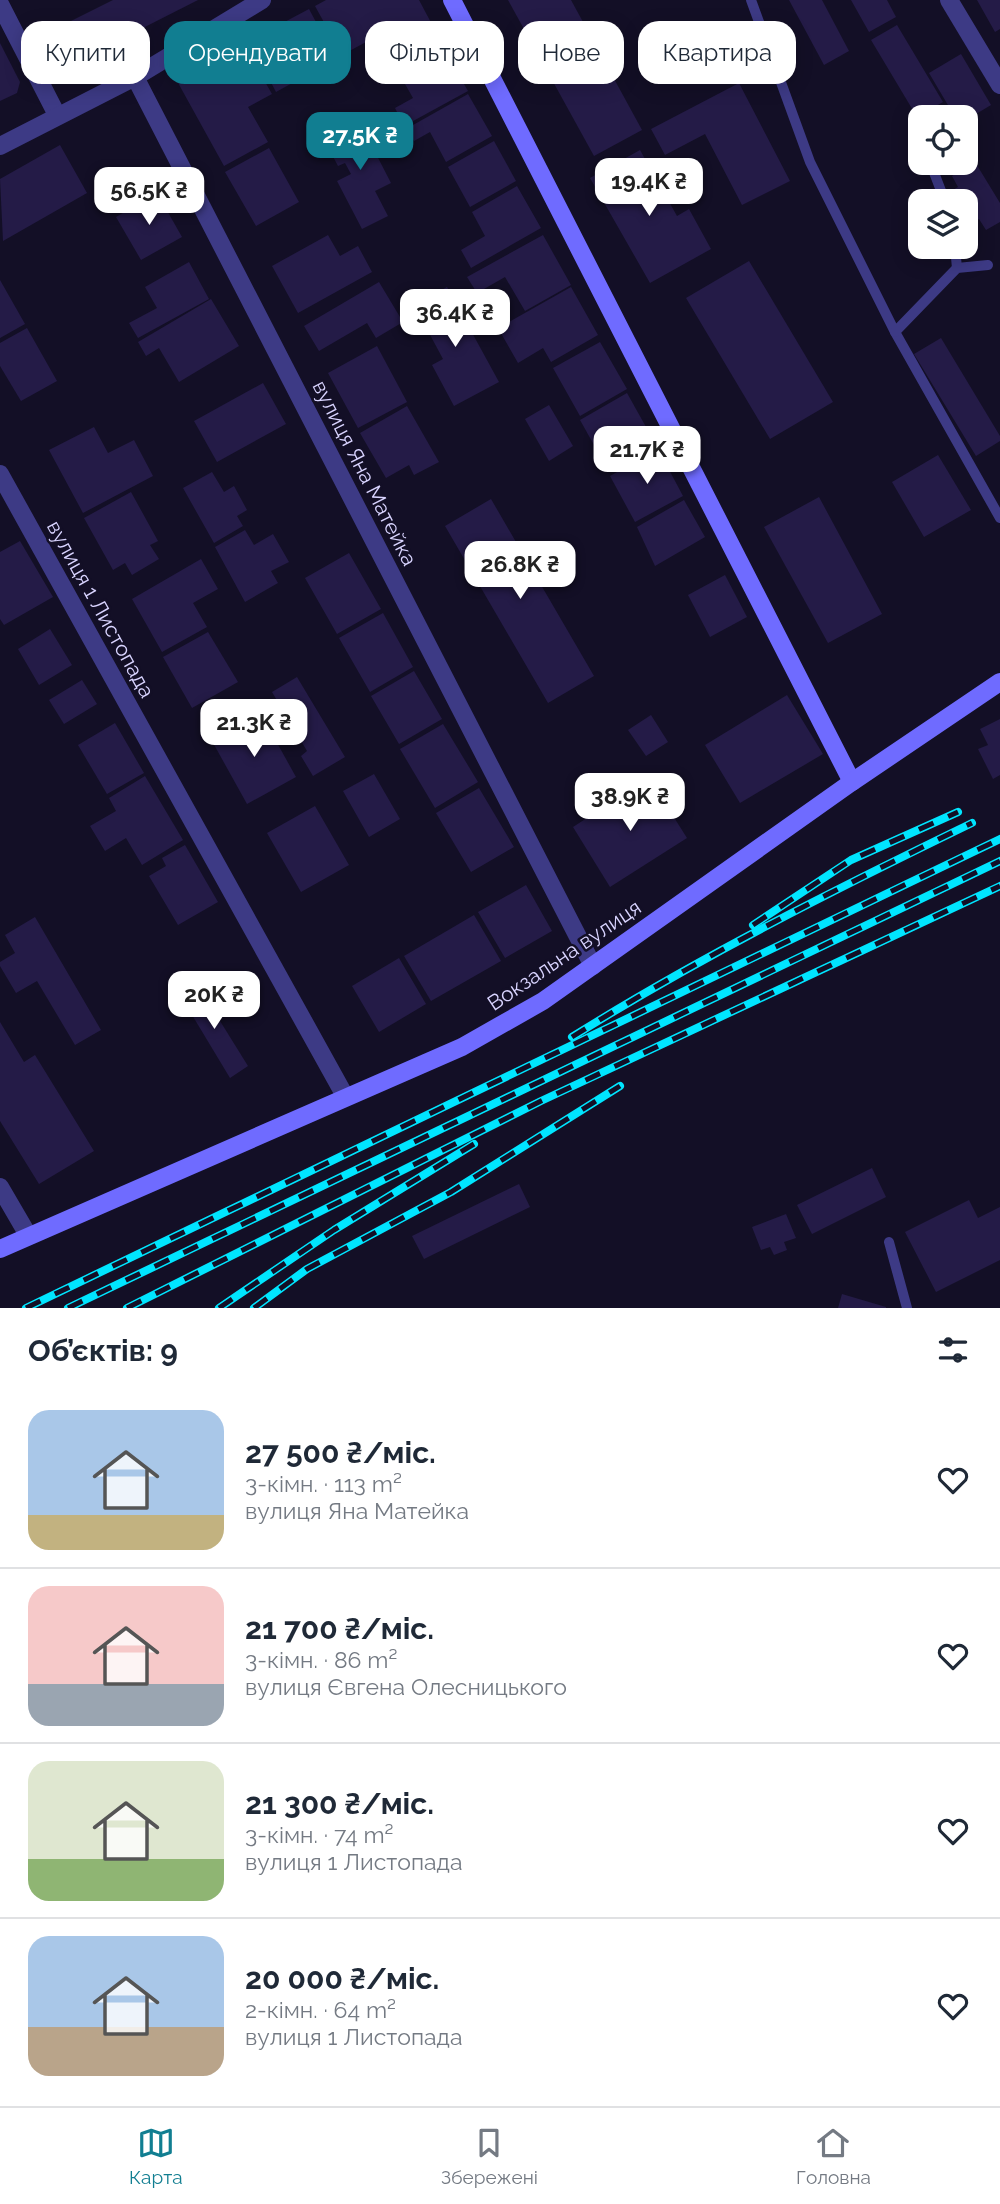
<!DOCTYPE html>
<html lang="uk">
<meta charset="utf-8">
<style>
body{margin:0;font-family:Raleway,sans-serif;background:#f2f2f3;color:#1f2937;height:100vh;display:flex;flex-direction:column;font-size:26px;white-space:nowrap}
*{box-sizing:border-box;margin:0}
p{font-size:23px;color:#747a83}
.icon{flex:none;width:38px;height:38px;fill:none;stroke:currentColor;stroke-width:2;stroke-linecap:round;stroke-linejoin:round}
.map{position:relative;height:1308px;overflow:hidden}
.side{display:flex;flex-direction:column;background:#fff;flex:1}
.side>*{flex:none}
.guide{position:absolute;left:21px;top:21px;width:959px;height:63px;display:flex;gap:14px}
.fabs{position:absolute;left:908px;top:105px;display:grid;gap:14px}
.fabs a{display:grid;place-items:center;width:70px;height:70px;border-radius:14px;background:#fff;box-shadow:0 4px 18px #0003;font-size:35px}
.price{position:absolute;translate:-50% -60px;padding:0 16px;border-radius:14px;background:#fff;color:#222;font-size:23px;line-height:46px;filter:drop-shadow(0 2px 4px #0008)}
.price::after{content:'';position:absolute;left:50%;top:42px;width:21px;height:16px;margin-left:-10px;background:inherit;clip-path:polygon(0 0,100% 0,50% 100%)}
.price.selected{background:#117e91;color:#fff}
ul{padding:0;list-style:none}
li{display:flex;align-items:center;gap:21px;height:175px;padding:0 28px}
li+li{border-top:2px solid #e0e1e3}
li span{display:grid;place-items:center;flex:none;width:196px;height:140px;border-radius:21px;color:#555}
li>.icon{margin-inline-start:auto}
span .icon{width:84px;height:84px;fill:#fffc;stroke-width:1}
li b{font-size:30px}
h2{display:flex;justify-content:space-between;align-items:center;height:84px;padding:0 28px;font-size:30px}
.tag{padding:0 24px;border-radius:21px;background:#fff;box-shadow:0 4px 18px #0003;font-size:24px;line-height:63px}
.tag.selected{background:#117e91;color:#fff}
.tab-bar{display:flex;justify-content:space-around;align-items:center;height:98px;border-top:2px solid #e0e1e3;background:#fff;font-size:19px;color:#747a83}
.tab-bar a{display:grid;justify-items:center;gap:4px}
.tab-bar .selected{color:#117e91}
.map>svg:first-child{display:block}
.building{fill:#241b47}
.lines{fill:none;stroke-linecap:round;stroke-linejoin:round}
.lane{stroke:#3d3a85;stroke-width:10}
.street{stroke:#3d3a85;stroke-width:18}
.secondary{stroke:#6f6bff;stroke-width:18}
.rail-casing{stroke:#00e5ff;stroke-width:8}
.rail{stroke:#130f26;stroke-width:5;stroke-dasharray:16;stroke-linecap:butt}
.labels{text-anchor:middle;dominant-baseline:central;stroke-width:5;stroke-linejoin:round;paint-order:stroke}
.street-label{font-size:21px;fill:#d9d4ff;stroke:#130f26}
</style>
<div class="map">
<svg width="1000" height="1308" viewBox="0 0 1000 1308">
<rect width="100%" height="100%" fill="#130f26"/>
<g class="building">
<path d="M113,0H198L72,64L55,29Z"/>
<path d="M326,0H419L444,47L399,71L379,35L342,55L315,6Z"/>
<path d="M508,0H571L642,130L594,156Z"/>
<path d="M789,0H822L849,51L824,65Z"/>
<path d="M851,0H887L896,17L869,32Z"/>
<path d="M977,0H1000V29L995,32Z"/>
<path d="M309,9L336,59L276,92L249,41Z"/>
<path d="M897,25L943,102L917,117L871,40Z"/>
<path d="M0,43L20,82L17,93L0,101Z"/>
<path d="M244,45L272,94L248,107L268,142L224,166L177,81Z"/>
<path d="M446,53L468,91L404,126L395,108L413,98L401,77Z"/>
<path d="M961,54L991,105L966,120L955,117L929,73Z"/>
<path d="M739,83L790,181L742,205L705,134L665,155L651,129Z"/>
<path d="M468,94L492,136L446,162L430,132L414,141L406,129Z"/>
<path d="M946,106L952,117H926Z"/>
<path d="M357,117L391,183L375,191L388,216L362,229L337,181L351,174L345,163L338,166L329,149L338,145L330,131Z"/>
<path d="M920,120V145L910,126Z"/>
<path d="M494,141L516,181L470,207L448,167Z"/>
<path d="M60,145L87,193L3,241L0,179Z"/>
<path d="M269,148L299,202L256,226L225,172Z"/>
<path d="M640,150L677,216L689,209L711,249L650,283L590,178Z"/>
<path d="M975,162L1000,203V222L986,230L979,219L971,224L966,216V201H957L951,191L958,187L952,176Z"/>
<path d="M517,186L541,228L471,268L461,250L485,236L472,212Z"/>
<path d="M157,193L182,237L141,260L116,217Z"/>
<path d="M328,235L340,256L358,246L372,272L298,313L272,266Z"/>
<path d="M543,235L571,285L525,311L505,277L477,293L467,277Z"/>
<path d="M749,261L833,402L770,439L686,298Z"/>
<path d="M189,262L209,299L138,338L129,323L157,308L145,287Z"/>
<path d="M0,280L25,324L0,338Z"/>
<path d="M379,282L403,322L376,338L367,323L319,351L304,326Z"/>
<path d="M447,287L499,382L454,406L432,365L443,359L414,305Z"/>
<path d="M571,287L598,335L551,362L543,348L518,363L498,328Z"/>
<path d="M211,299L239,346L179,382L159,348L146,356L138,342Z"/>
<path d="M27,328L57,381L21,401L0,366V343Z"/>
<path d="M941,338L1000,436V441L976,456L914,354Z"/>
<path d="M600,342L627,389L580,416L553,368Z"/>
<path d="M377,346L407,402L358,428L328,373Z"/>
<path d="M263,383L286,424L217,462L194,421Z"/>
<path d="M627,393L655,443L608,470L580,420Z"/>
<path d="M549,405L573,446L549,461L525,419Z"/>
<path d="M407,406L439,462L414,475L409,465L386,478L360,433Z"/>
<path d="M94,427L108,453L134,440L153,476L83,513L49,450Z"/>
<path d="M658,449L683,496L635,522L610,476Z"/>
<path d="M938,455L971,510L924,537L892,482Z"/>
<path d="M212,472L224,492L234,486L247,510L237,516L243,526L214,543L183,488Z"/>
<path d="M131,492L158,541L150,545L159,559L132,575L125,563L113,570L84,518Z"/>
<path d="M819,497L882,614L828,643L764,527Z"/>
<path d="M491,499L594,676L548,703L445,526Z"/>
<path d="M684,500L705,537L655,566L637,527Z"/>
<path d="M245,530L254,545L273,534L289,562L271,571L278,583L245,602L215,547Z"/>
<path d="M20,541L53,597L4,625L0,619V552Z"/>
<path d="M349,553L381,609L337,634L305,578Z"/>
<path d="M201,559L218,589L193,603L207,627L162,652L132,599Z"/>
<path d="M725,575L747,617L710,637L688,595Z"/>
<path d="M383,613L413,667L370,692L339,638Z"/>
<path d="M50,629L72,665L39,685L18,649Z"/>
<path d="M208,632L238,682L192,708L163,657Z"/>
<path d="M414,671L442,719L399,744L371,696Z"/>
<path d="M297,677L345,757L313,776L301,756L307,751L272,692Z"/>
<path d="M82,680L97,704L64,724L49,700Z"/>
<path d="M787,695L823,754L740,803L705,745Z"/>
<path d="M261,714L296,777L247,804L212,741Z"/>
<path d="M651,715L668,742L646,756L628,730Z"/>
<path d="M1000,719V775L993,779L978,749L988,745L980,729Z"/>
<path d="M115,723L144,773L107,794L78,745Z"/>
<path d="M443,724L478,782L435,808L400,749Z"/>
<path d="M374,774L400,819L369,837L343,791Z"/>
<path d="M145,776L183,840L142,865L126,838L105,851L90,826L116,811L109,798Z"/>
<path d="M649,778L687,838L610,887L573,827Z"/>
<path d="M479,788L514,847L471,872L436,813Z"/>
<path d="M315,806L349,865L301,892L267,833Z"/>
<path d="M185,845L218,902L178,925L149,876L166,866L162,858Z"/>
<path d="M526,885L552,931L505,958L478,912Z"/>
<path d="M474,915L501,961L431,1001L404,956Z"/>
<path d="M35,917L101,1030L75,1045L37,981L16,993L0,966V962L15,953L5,935Z"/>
<path d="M399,958L426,1004L379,1032L352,986Z"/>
<path d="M197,984L248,1066L230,1078L180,995Z"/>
<path d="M0,1022L24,1062L35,1055L94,1151L39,1184L0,1121Z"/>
<path d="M872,1168L886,1197L812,1234L797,1205Z"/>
<path d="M519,1184L530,1207L424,1259L412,1236Z"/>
<path d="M969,1200L978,1218L1000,1207V1260L936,1292L905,1232Z"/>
<path d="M786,1214L796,1238L784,1242L787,1250L774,1255L770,1247L761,1250L752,1227Z"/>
<path d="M842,1294L886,1307V1308H838Z"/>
</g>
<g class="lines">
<g class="lane">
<path d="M751,0L810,162L895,332L1000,518"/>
<path d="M933,170L945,201"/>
<path d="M955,247L957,268"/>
<path d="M895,332L957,268L988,265"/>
<path d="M889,1242L907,1308"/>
</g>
<g class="street">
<path d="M949,0L1000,85"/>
<path d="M0,4L57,115"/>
<path d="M135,77L593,966"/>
<path d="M0,146L135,77L262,0"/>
<path d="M0,474L345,1096"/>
<path d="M0,1187L28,1235"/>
</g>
<g class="secondary">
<path d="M452,0L852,782"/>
<path d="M0,1249L462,1047L543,1001L852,782L1000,682"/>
</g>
<g class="rail-casing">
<g id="rail">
<path d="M753,925L851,860L958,812"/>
<path d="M572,1037C700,957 836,889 972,823"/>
<path d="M26,1308L1000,839"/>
<path d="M68,1308L1000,861"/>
<path d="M127,1308L541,1101L1000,886"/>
<path d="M219,1308L334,1230L474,1144"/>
<path d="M254,1308L307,1269L451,1192L620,1086"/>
</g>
</g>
<use href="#rail" class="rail"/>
</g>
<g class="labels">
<g class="street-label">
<text transform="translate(365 473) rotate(63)">вулиця Яна Матейка</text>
<text transform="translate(101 609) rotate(61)">вулиця 1 Листопада</text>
<text transform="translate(564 955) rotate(-34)">Вокзальна вулиця</text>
</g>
</g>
</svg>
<div class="fabs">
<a><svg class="icon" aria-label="locate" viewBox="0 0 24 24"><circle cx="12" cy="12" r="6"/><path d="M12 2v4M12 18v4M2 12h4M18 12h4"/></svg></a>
<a><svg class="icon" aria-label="layers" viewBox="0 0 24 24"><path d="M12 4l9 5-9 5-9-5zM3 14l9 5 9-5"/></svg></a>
</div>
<b class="price selected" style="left:360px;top:172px">27.5K ₴</b>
<b class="price" style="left:649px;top:218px">19.4K ₴</b>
<b class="price" style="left:149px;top:227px">56.5K ₴</b>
<b class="price" style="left:455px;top:349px">36.4K ₴</b>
<b class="price" style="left:647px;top:486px">21.7K ₴</b>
<b class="price" style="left:520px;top:601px">26.8K ₴</b>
<b class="price" style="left:254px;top:759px">21.3K ₴</b>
<b class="price" style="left:630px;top:833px">38.9K ₴</b>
<b class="price" style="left:214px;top:1031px">20K ₴</b>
<div class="guide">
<a class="tag">Купити</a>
<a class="tag selected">Орендувати</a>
<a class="tag">Фільтри</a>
<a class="tag">Нове</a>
<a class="tag">Квартира</a>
</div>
</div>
<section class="side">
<h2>Об’єктів: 9<svg class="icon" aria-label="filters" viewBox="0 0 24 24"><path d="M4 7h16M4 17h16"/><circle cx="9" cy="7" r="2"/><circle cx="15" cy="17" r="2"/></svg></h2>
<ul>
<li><span style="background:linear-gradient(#a9c7e8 75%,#c2b280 0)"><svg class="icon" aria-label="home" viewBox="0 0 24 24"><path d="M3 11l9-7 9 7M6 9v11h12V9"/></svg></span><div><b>27 500 ₴/міс.</b><p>3-кімн. · 113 m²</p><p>вулиця Яна Матейка</p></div><svg class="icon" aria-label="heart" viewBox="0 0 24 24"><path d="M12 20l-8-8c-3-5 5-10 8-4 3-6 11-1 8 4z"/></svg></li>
<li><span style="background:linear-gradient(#f6c9c9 70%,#9aa5b1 0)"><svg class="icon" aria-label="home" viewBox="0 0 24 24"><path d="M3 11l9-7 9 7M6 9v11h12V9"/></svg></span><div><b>21 700 ₴/міс.</b><p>3-кімн. · 86 m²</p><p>вулиця Євгена Олесницького</p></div><svg class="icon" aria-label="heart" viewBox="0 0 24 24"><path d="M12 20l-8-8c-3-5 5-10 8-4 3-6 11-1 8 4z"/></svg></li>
<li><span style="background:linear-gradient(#dfe7d0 70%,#8fb573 0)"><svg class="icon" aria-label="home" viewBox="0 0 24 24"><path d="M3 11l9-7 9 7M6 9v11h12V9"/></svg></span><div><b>21 300 ₴/міс.</b><p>3-кімн. · 74 m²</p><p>вулиця 1 Листопада</p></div><svg class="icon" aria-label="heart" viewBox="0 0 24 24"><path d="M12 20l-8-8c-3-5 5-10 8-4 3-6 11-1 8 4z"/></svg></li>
<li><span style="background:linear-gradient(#a9c7e8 65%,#b9a48a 0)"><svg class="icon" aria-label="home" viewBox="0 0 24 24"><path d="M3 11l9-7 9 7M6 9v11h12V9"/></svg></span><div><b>20 000 ₴/міс.</b><p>2-кімн. · 64 m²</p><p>вулиця 1 Листопада</p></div><svg class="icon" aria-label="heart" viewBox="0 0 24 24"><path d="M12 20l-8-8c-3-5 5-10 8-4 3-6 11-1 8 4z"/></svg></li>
</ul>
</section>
<nav class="tab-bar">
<a class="selected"><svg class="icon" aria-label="map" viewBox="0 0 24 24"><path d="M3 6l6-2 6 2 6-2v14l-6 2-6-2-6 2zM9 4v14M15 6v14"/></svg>Карта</a>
<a><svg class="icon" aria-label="saved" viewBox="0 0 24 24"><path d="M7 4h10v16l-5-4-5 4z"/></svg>Збережені</a>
<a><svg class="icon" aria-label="home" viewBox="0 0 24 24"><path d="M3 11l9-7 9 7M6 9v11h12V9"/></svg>Головна</a>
</nav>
